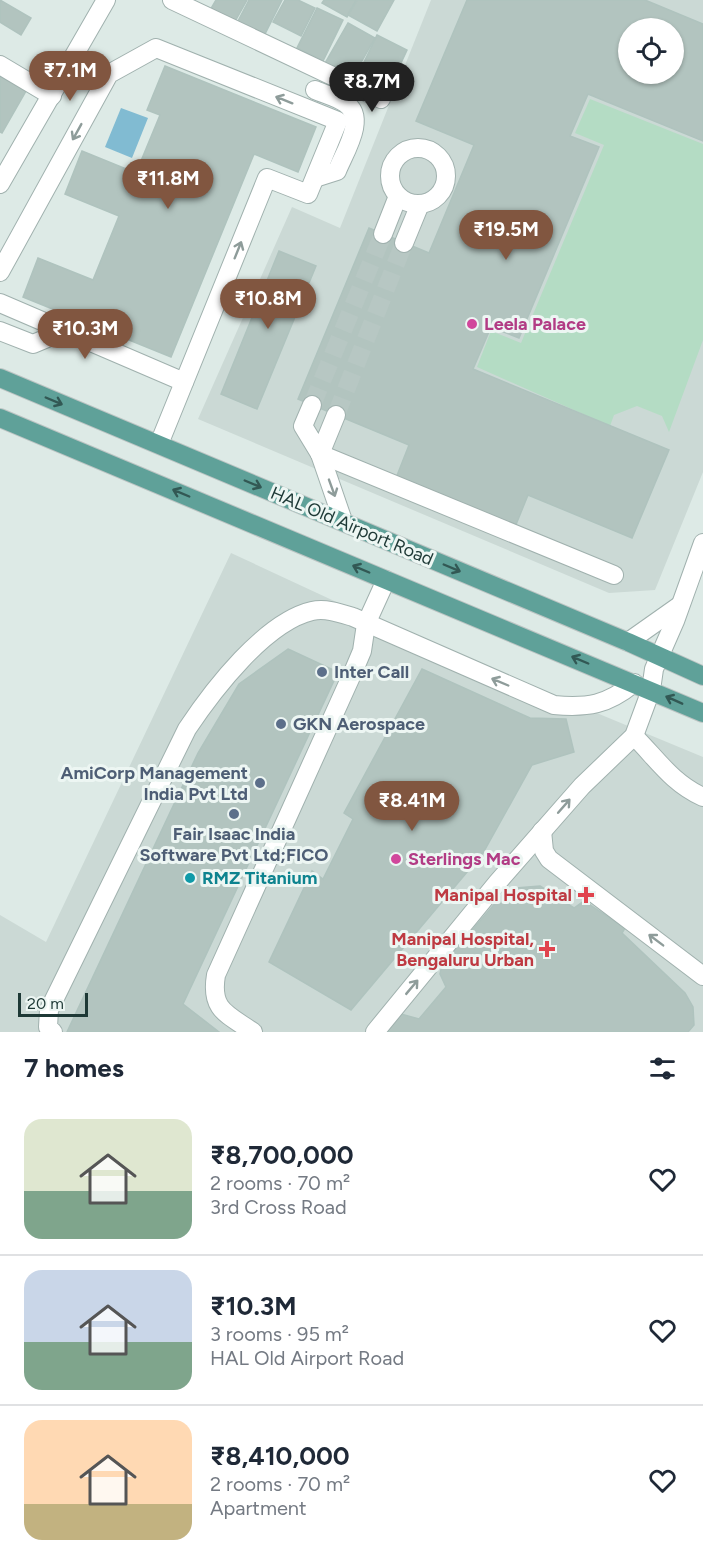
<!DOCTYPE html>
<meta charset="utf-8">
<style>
body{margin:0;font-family:Figtree,sans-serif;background:#f2f2f3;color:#1f2937;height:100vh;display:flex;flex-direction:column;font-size:22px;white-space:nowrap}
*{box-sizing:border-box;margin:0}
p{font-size:20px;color:#747a83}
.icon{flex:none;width:33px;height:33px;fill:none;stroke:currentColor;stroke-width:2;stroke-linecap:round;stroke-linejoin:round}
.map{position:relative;height:1032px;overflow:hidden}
.sheet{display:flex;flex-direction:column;background:#fff;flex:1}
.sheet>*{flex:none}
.tools{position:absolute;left:618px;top:18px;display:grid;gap:12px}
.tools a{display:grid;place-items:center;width:66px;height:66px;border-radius:50%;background:#fff;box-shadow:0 2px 4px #0004;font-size:30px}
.scale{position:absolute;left:18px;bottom:15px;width:70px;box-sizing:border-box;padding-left:6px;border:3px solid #1e3936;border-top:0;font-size:16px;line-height:21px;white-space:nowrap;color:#1e3936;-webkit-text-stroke:4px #edf6f3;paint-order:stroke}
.price{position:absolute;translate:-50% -51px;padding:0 14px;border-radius:21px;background:#815640;color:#fff;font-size:20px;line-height:39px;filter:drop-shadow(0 2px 3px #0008)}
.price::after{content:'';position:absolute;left:50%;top:36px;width:18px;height:14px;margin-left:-9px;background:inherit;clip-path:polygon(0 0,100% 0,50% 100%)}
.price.selected{background:#222;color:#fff}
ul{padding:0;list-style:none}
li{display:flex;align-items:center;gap:18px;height:150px;padding:0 24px}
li+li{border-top:2px solid #e0e1e3}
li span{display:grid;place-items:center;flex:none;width:168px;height:120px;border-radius:18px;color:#555}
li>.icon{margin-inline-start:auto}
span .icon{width:72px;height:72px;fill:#fffc;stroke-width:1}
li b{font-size:26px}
h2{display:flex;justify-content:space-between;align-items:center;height:72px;padding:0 24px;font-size:26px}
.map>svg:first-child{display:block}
.built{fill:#cbd9d5;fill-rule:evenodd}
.green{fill:#b4dcc4}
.water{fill:#81bbd2}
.building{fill:#b2c4bf;stroke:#afc3be;stroke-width:1.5;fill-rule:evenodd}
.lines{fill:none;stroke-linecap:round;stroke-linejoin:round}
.minor-tunnel{stroke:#b7c7c3;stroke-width:18;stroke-dasharray:18 9;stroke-linecap:butt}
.minor-casing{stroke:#a0b1ae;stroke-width:20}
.major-casing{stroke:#bcc4c3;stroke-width:20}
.minor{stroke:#fff;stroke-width:18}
.major{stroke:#5fa199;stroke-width:18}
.oneway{stroke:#8e9c9a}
.oneway2{stroke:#325854}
.hotel-dot{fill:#d1479c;stroke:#edf6f3;stroke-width:2}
.service-dot{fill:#5c6f8a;stroke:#edf6f3;stroke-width:2}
.culture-dot{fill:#0f9aa8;stroke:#edf6f3;stroke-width:2}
.health-dot{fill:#e0444e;stroke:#edf6f3;stroke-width:2}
.labels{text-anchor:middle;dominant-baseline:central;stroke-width:6;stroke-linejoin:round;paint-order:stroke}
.hotel-label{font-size:18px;font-weight:bold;fill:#b23c85;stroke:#edf6f3;text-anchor:start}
.street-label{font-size:18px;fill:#1e3936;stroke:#edf6f3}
.service-label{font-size:18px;font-weight:bold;fill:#4e5e75;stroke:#edf6f3;text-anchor:start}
.culture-label{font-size:18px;font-weight:bold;fill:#0d838f;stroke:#edf6f3;text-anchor:start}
.health-label{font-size:18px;font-weight:bold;fill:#be3a42;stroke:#edf6f3;text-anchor:end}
</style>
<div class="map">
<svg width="703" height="1032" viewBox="0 0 703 1032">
<rect width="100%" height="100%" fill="#ddeae6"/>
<g class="built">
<path d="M431,0H703V472L655,590L609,593L198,419L292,207L340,228ZM628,28H674V74H628Z"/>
<path d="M231,553L401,632L703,757V1032H0V915L46,942Z"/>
</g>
<path class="green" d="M590,99L703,144V340L669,432L662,416L637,406L614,415L610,426L477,367L491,331L521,343L604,145L575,133Z"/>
<path class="water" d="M121,108L148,118L132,158L105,147Z"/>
<g class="building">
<path d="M0,0L31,18L21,35L0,22Z"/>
<path d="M216,0H247L233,25L209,12Z"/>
<path d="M249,0H282L263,38L236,25Z"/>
<path d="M285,0H298L315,8L301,36L273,22Z"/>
<path d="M324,0H356L347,17L322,3Z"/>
<path d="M357,0H394L377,31L348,15Z"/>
<path d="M467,0H645L703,24V141L588,94L570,136L599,147L519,338L491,327L473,369L669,450L632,538L528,495L515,527L396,478L409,445L298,399L369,228L429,253L474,145L416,121ZM628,28H674V74H628Z"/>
<path d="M317,8L343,20L323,61L297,48Z"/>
<path d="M348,23L375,38L351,80L324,65Z"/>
<path d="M377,35L407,50L386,95L355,81Z"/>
<path d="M165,66L316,127L298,172L254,154L171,357L23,297L38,258L93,280L119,216L65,194L82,151L136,173L160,115L147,110Z"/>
<path d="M0,76L26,91L2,133L0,132Z"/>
<path d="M279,251L316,266L257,409L221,394Z"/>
<path d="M288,649L338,672L183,1004L219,1032H67L198,753L239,684Z"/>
<path d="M422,669L530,718L566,719L574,752L532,765L483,853L351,1010L269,962L312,871L323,879L353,819L344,813Z"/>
<path d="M540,886L574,908L584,901L625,928L622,933L685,993L693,1007L694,1025L688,1032H377L394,1012L419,1019L446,987L440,974L442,965L504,893L516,891V888Z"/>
</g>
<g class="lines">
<g class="minor-tunnel">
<path d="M312,405L383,234"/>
<path d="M336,415L404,243"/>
</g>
<g class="minor-casing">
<g id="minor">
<path d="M172,0L381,99"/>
<path d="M0,65L52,96"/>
<circle cx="418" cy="176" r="28"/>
<path d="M315,178L337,171C344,153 368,117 345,103C336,97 324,94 315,90"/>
<path d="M0,184L106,0"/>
<path d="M383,234L398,196"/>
<path d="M404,243L420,204"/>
<path d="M0,272L109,74L156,48L338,121L308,194L267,178L159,444"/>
<path d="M0,303L184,382"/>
<path d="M0,331L33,344L64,331"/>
<path d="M312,405L303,426L320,454L336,415"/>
<path d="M320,454L614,575"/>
<path d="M320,454L343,521"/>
<path d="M628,642L679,606"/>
<path d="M634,736C657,759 672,783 703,797"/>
<path d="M542,831L544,851L549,859L703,976"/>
<path d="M53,1032L48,1027L49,1010L187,729C213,690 265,622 312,611C326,608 340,613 353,617L554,705C588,708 607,705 634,683"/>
<path d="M253,1032C227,1014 210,1010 216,975L354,670L362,651L366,624L386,580"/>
<path d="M375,1032L497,883L582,786L634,736L651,690L654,669L675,621L703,543"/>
</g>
</g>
<g class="major-casing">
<g id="major">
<path d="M0,378L628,642L703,676"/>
<path d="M0,418L703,713"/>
</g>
</g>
<use href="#minor" class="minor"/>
<use href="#major" class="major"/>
</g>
<defs><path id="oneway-shaft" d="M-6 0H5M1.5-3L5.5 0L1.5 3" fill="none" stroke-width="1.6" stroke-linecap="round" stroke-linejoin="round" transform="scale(1.5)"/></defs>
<g class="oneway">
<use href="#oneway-shaft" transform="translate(284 100) rotate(-158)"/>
<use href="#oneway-shaft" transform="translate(77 132) rotate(119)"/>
<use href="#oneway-shaft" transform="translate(238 250) rotate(-68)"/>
<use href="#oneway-shaft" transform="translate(332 488) rotate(70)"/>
<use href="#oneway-shaft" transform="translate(500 682) rotate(-157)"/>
<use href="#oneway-shaft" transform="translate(564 806) rotate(-49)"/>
<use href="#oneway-shaft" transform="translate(656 940) rotate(-143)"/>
<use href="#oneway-shaft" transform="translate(412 987) rotate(-50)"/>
</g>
<g class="oneway2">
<use href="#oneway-shaft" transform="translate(54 401) rotate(23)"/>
<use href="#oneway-shaft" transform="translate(253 484) rotate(23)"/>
<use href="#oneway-shaft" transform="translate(181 493) rotate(-157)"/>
<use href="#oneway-shaft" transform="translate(452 568) rotate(23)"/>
<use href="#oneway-shaft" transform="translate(361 569) rotate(-157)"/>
<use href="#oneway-shaft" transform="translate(580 660) rotate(-157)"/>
<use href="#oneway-shaft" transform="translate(674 700) rotate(-156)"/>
</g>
<g class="hotel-dot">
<circle cx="472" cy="324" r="6"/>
<circle cx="396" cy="859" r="6"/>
</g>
<g class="service-dot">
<circle cx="322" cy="672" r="6"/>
<circle cx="281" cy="724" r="6"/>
<circle cx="260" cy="783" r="6"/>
<circle cx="234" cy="814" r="6"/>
</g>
<circle class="culture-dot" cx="190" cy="878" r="6"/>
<g class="health-dot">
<path d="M583 886h6v6h6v6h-6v6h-6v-6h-6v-6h6z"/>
<path d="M544 940h6v6h6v6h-6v6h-6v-6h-6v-6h6z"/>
</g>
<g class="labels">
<g class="hotel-label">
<text x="484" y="324">Leela Palace</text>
<text x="408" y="859">Sterlings Mac</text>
</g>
<g class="street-label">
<text transform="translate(352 526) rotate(23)">HAL Old Airport Road</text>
</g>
<g class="service-label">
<text x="334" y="672">Inter Call</text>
<text x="293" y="724">GKN Aerospace</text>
<text x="248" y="773" text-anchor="end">AmiCorp Management<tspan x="248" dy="21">India Pvt Ltd</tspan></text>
<text x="234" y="834" text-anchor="middle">Fair Isaac India<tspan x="234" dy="21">Software Pvt Ltd;FICO</tspan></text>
</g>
<g class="culture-label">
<text x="202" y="878">RMZ Titanium</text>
</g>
<g class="health-label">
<text x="572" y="895">Manipal Hospital</text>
<text x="534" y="939">Manipal Hospital,<tspan x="534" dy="21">Bengaluru Urban</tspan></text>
</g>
</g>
</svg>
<div class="tools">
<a><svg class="icon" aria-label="locate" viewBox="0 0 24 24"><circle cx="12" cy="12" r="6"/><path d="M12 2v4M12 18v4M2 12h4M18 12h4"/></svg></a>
</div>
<div class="scale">20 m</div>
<b class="price" style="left:70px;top:102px">₹7.1M</b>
<b class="price selected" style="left:372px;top:113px">₹8.7M</b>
<b class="price" style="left:168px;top:210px">₹11.8M</b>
<b class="price" style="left:506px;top:261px">₹19.5M</b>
<b class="price" style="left:268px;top:330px">₹10.8M</b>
<b class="price" style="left:85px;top:360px">₹10.3M</b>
<b class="price" style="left:412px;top:832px">₹8.41M</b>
</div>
<section class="sheet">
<h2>7 homes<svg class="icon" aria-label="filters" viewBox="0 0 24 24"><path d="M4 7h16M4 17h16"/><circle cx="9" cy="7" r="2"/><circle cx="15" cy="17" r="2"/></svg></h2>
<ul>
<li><span style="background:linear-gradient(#dfe7d0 60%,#7fa58c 0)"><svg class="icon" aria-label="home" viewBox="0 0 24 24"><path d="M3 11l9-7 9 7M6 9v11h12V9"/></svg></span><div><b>₹8,700,000</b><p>2 rooms · 70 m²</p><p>3rd Cross Road</p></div><svg class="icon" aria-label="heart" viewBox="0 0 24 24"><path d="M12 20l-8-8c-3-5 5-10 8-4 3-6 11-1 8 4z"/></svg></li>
<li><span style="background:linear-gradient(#c9d6e8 60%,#7fa58c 0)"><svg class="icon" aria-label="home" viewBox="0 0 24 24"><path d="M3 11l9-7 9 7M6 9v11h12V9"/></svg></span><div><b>₹10.3M</b><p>3 rooms · 95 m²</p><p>HAL Old Airport Road</p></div><svg class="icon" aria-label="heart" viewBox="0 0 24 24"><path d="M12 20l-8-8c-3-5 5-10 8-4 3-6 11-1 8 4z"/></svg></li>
<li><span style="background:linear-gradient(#ffd9b3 70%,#c2b280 0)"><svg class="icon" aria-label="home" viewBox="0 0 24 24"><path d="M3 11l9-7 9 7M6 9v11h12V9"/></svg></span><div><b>₹8,410,000</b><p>2 rooms · 70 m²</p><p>Apartment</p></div><svg class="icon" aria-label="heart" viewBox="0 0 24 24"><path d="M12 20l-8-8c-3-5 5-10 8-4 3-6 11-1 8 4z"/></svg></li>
</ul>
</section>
